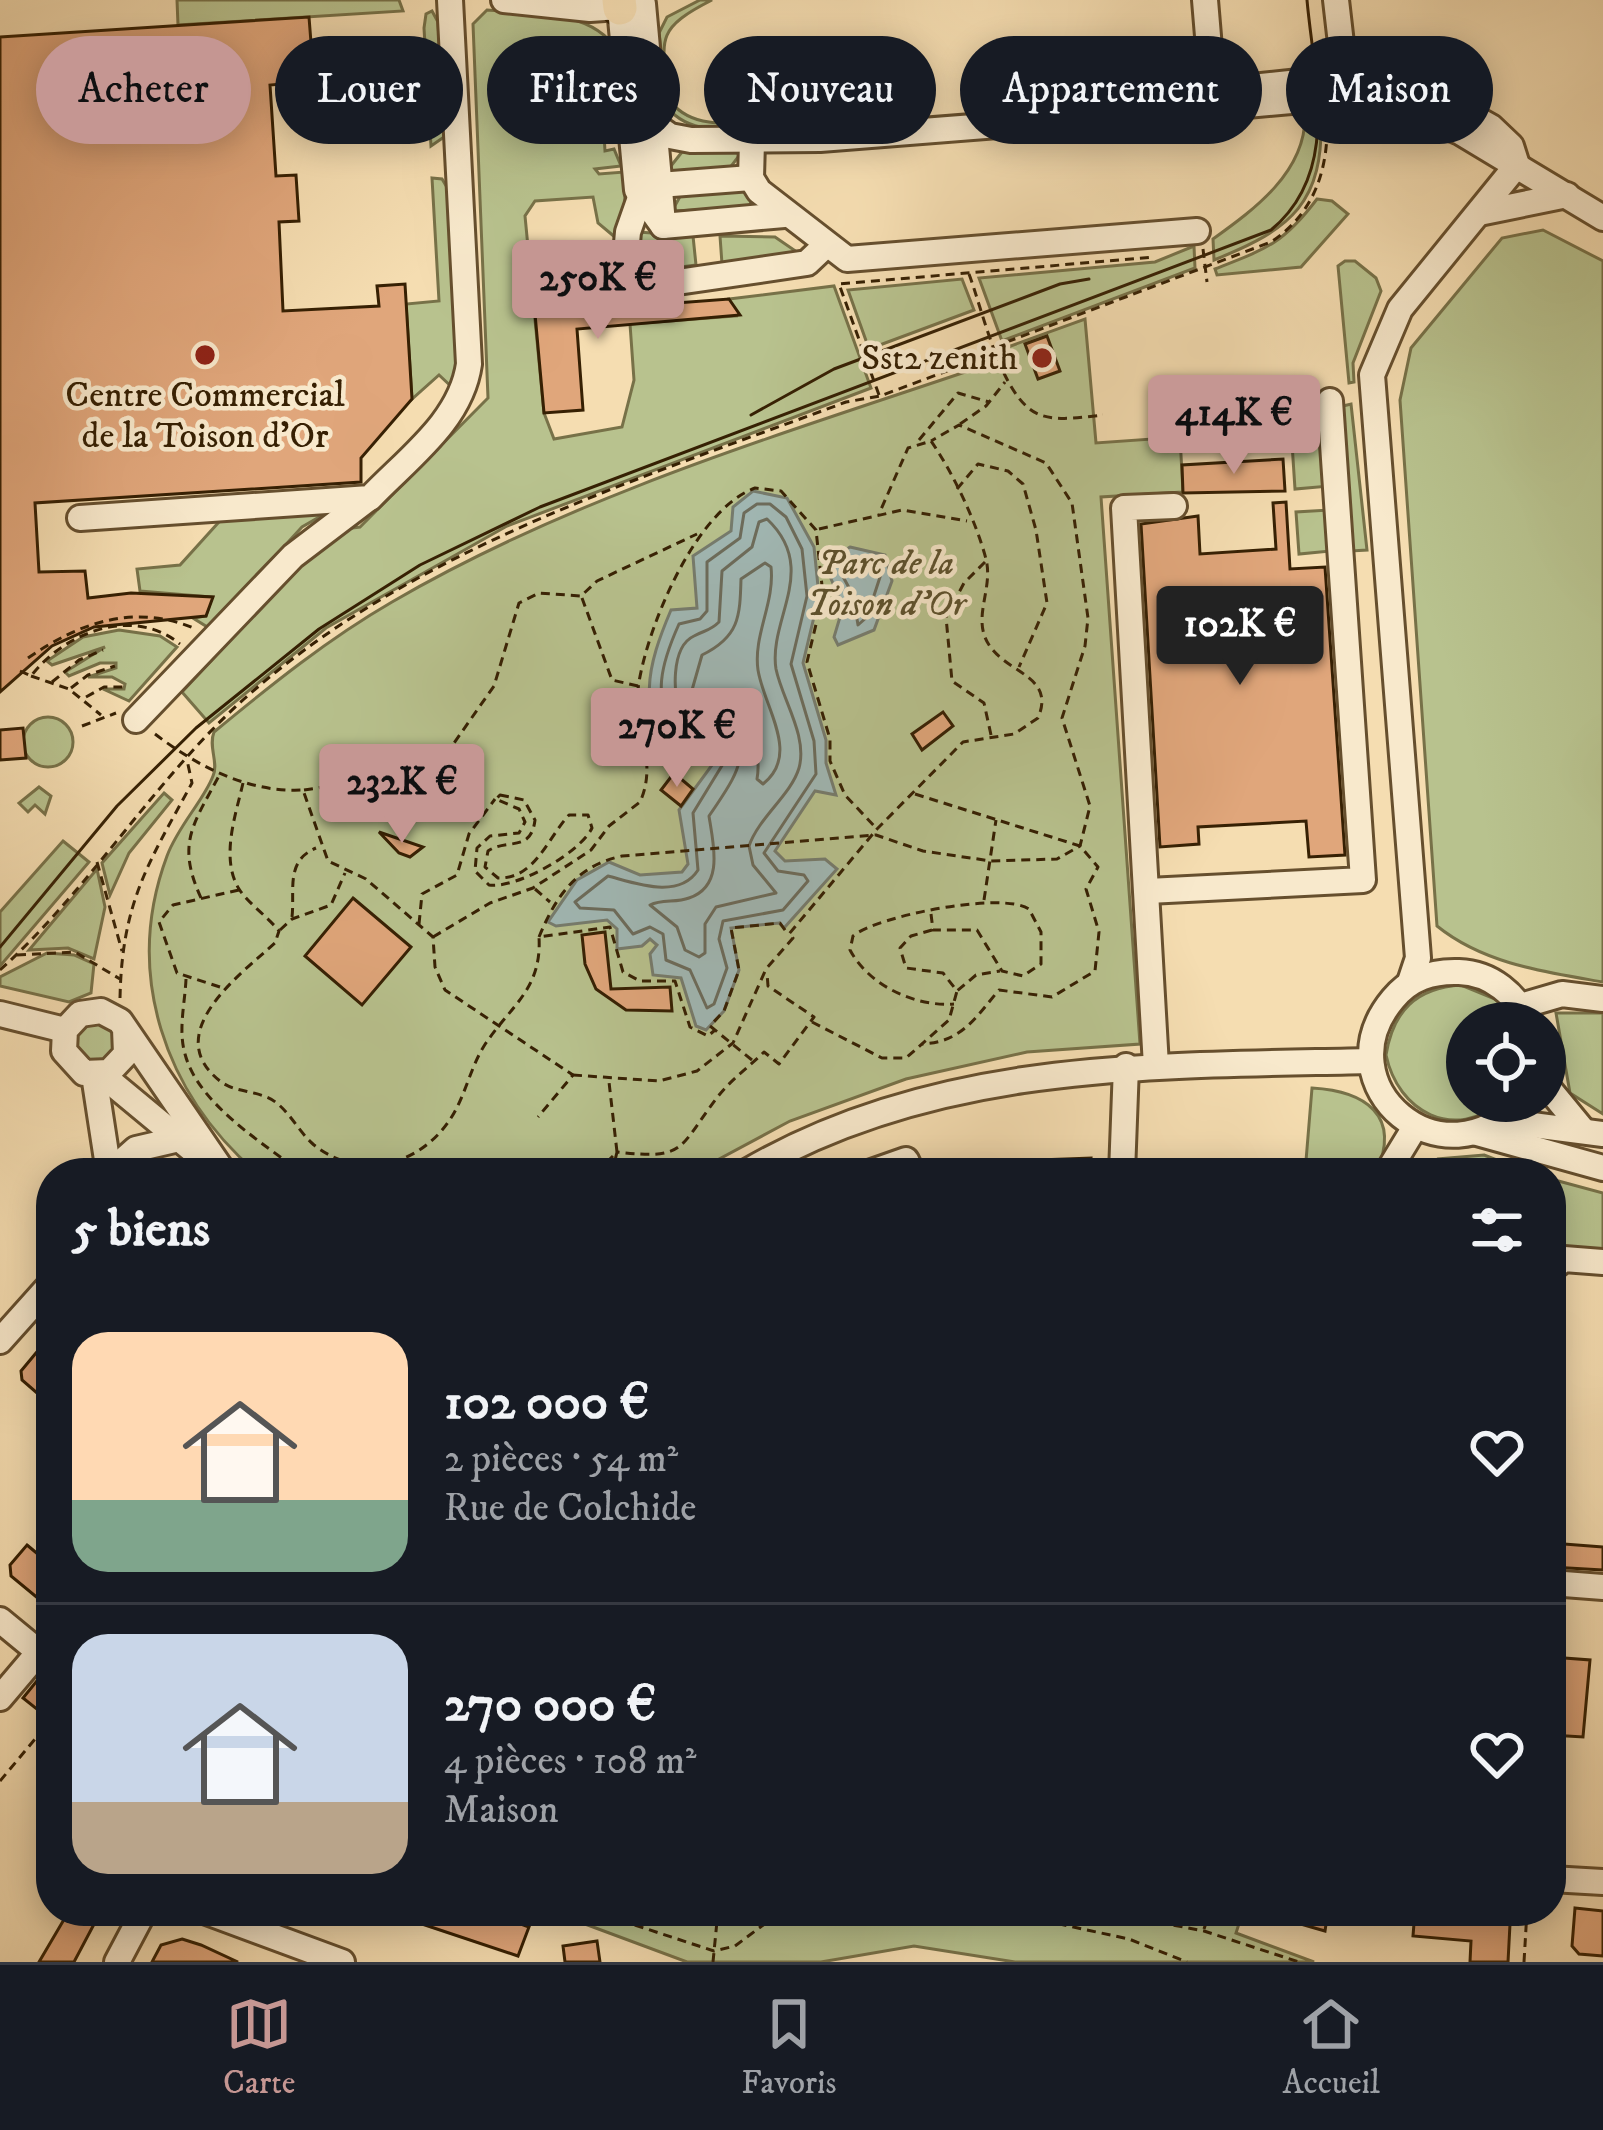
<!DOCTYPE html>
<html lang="fr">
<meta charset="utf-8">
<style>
body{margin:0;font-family:"IM FELL DW Pica",serif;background:#20242c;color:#f1f3f6;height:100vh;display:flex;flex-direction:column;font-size:45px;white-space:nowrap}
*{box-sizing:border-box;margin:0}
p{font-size:39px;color:#9ea1a6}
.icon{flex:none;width:66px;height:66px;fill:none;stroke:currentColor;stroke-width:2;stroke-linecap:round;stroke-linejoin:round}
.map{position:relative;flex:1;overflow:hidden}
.panel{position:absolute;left:36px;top:1158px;width:1530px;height:768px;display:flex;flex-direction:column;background:#171b24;border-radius:48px;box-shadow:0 6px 30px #0003}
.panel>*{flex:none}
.top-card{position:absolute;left:36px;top:36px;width:1533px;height:108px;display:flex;gap:24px}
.fabs{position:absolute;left:1446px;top:1002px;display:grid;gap:24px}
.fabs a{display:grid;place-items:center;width:120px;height:120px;border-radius:50%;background:#171b24;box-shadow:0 6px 30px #0003;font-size:60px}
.price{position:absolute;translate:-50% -102px;padding:0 27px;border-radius:12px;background:#c59692;color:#111;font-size:39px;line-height:78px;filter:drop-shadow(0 3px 6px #0008)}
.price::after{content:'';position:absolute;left:50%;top:72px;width:36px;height:27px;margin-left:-18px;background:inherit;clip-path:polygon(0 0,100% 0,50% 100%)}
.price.on{background:#222;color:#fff}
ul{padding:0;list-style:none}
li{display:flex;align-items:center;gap:36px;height:300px;padding:0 36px}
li+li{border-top:3px solid #363941}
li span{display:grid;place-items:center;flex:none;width:336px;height:240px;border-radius:36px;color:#555}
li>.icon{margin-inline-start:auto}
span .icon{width:144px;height:144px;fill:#fffc;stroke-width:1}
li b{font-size:51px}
h2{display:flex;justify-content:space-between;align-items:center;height:144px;padding:0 36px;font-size:51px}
.pill{padding:0 42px;border-radius:54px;background:#171b24;box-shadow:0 6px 30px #0003;font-size:42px;line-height:108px}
.pill.on{background:#c59692;color:#111}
.tabs{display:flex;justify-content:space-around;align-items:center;height:168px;border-top:3px solid #363941;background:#171b24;font-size:33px;color:#9ea1a6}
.tabs a{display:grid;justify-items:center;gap:6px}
.tabs .on{color:#c59692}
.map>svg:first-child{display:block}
.green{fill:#b8c28e;stroke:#777148;stroke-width:3}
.water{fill:#a1b9b6;stroke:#767c6e;stroke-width:3}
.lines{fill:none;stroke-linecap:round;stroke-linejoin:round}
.shore{stroke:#6c6c5c;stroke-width:3}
.building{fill:#e0a67b;stroke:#362003;stroke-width:3}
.minor-casing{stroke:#664f2e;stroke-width:30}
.highway-casing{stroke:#362003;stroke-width:39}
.path{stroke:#362003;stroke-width:3;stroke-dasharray:9 6;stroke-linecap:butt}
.minor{stroke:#f8e9cc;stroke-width:24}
.highway{stroke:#f5ddb1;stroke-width:33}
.tram{stroke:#362003;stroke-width:3}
.poi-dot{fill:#8f2418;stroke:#f8e9cc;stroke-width:4.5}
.labels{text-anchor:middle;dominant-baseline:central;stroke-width:9;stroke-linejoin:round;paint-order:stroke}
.poi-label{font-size:36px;fill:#362003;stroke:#f8e9cc;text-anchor:end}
.park-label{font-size:36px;font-style:italic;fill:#5d512d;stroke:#f8e9cc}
</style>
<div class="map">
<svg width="1603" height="1962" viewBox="0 0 1603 1962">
<rect width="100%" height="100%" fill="#f5ddb1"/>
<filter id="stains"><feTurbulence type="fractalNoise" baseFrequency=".00167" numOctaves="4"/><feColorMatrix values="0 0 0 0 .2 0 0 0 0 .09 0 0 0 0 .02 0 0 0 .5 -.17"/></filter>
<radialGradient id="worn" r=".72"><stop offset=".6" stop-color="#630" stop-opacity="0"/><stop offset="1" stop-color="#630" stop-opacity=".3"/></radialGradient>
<g class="green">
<path d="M177,0H399L403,11L178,25Z"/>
<path d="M700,0H712C653,30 661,40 671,102C693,130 734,123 766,121L761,127C728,130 689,135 667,107L659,33L667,17Z"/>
<path d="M487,10C528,13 594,10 616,50L608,62L612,95L602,103L605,151L614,149L621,166L595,169L599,174L624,172L625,204L616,238L598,223L593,197L535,201L525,216L544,413L554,439L622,427L634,380L630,324L736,316L729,299L834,286L871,388L507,526L326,628L209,723L182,692L319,545L344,529L360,527L488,398L473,24Z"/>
<path d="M432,11L438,22L444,137L431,146L424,28L426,14Z"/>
<path d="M1321,115C1324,203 1292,229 1214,260L1213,239C1255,209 1305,172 1305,117Z"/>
<path d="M734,147L742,152L729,169L667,171L682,152Z"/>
<path d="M432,178L442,179L448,189L460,353L454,389L439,375L412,399L406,304L439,301Z"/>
<path d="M742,189L751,198L750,208L672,211L682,193Z"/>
<path d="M1317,199L1332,201L1348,214L1301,267L1217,275L1215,269C1266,249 1283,244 1317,199Z"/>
<path d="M1543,230L1603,261V982C1545,972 1484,964 1437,926L1400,400L1411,348L1502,238Z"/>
<path d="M638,232L693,236L696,265L636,273L632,270Z"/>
<path d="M720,236L775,237L797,252L722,264Z"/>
<path d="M1194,246L1195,268L1002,341L979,278L1155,262Z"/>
<path d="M1345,261H1355L1376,278L1381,291L1353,363L1354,382L1349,383L1338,266Z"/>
<path d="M962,279L974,310L869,349L848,290Z"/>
<path d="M1085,319L1096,443L1180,437L1183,492L1101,497L1140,1044L1027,1052L906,1079L790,1121L693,1173H257C165,1094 123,974 167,856C178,826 204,800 213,776C219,763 208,747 214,732C271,685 328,639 392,602C574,496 779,435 977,368L1005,348Z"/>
<path d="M1351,404L1367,550L1351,551L1343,406Z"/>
<path d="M1326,425L1330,486L1295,489L1291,428Z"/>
<path d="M340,505L302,527L209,628L193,618L206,616L212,597L140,591L137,569L180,565L228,512Z"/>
<path d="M1329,510L1331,551L1299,554L1296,512Z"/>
<path d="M119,630L160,636L177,647L129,701L103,689H124L125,684L112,677H88L116,668V663H100L69,676L65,672L105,647L52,665L47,661L83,637Z"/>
<circle cx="48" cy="742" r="25"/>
<path d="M39,787L51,796L45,814L35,805L28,812L19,803Z"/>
<path d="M164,793L172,800L129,853L110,895L102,863Z"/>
<path d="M63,841L89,862L0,966V912Z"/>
<path d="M97,869L105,907L94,959L68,948L29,950Z"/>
<path d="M47,953L74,955L94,964L91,993L69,1002L0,986V977Z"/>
<path d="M1461,985L1500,1001L1516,1023H1467V1101H1503C1454,1142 1398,1112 1386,1055C1393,1011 1416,988 1461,985Z"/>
<path d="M1556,1013H1603V1114L1570,1093Z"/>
<circle cx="96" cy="1042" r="20"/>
<path d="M1312,1088C1365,1091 1402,1115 1376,1173H1305Z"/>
<path d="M1484,1155L1530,1173H1432L1438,1159Z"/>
<path d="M1551,1179L1603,1193V1255L1551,1252Z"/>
<path d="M550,1911H651L665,1916L668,1911H1243L1236,1933L1314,1962H1015L914,1946L821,1962H687Z"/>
</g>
<g class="water">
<path d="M753,491L787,498L814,547L819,596L803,663L826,740V763L836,795L815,791L775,851L785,861L825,859L837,869L784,928L779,923L731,928L739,970L724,1011L706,1030L696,1026L681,978L653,975L650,954L657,945L650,939L642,946L617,949V929L607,920L556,926L548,922L577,880L609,862L640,875L682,872L688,864L679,810L715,761L693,745L681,759C633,714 648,664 671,610L697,608L693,556L731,531L733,507Z"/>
<path d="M850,547L885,555L892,581L874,630L838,645L834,637L843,607L829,574L835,556Z"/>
</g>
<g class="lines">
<g class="shore">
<path d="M770,504L786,517L802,549L807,596L791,664L814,741L816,774L764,853L778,871L804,875L808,881L783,910L723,921L719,939L727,968L714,1004L707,1008L690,970L666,960L663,934L650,927L633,934L614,910L580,908L575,902L608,876C635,883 679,900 698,870L693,813L726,759L699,735L675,736C652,696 661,664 679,624L700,619L707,611V562L740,538L744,513L757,504Z"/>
<path d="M767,519C820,569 768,619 776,669C782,699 808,736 799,768C791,795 759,817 749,846L753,865L776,893L716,907L705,924V953L699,957L685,950L677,927L650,905C662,899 676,903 689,898C725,886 713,843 709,816C747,761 762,735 681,717C673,697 670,647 694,636C705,630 710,631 719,622L722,571L752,547L759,522Z"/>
<path d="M864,559L876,563L881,574L867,617L858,625L853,595L841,573L848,561Z"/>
<path d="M765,563L771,567C775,603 753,635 758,670C764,708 801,754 763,784L757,779C764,737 735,709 695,700L692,690L702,655C739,637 740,617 741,579Z"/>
</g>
</g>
<g class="building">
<path d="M309,17L314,81L270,85L276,176L296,175L299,221L279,222L283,311L379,306L377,286L405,284L412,399L361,458V482L35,503L39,572L85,571L88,598L131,593L213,597L206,616L94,627L52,646L0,692V37Z"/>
<path d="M729,299L740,315L577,329L583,410L544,413L535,314L610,309L622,314L636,306Z"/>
<path d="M1047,336L1060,371L1038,379L1025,344Z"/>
<path d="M1283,459L1285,491L1183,493L1182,465Z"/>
<path d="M1286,502L1290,569L1325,567L1345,855L1309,857L1306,821L1198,827L1199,844L1160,847L1141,524L1198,516L1200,554L1276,549L1273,503Z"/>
<path d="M943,712L953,726L922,750L912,734Z"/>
<path d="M23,728L26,758L0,760V730Z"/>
<path d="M674,773L693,789L681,806L661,790Z"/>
<path d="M379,832L423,847L410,857L399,853Z"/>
<path d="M353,898L411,947L362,1005L305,956Z"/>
<path d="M605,932L611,989L670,987L672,1011L626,1010L596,989L585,964L582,935Z"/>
<path d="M1091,1158L1090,1173H1006V1168L1038,1160Z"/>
<path d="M51,1335V1387L37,1393L22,1380L21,1371Z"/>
<path d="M1551,1543L1603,1547V1570L1551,1567Z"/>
<path d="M27,1545L51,1565V1609L11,1576L10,1565Z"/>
<path d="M1551,1657L1590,1660L1583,1737L1551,1735Z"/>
<path d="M40,1677L51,1686V1694L38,1710L23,1698Z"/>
<path d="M1575,1908L1603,1911V1956L1579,1954L1572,1946Z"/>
<path d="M69,1911H101L74,1962H39Z"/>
<path d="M513,1911L510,1920L529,1927L518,1956L389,1913Z"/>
<path d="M1269,1911H1328L1325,1931L1269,1915Z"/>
<path d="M1415,1911L1502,1914L1510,1924L1508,1962H1470L1471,1941L1413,1936Z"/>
<path d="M182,1939L201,1945L238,1962H152L161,1945Z"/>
<path d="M597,1941L600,1962H565L563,1946Z"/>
</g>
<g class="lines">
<g class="minor-casing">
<g id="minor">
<path d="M504,0L590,9L633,6"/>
<path d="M1205,0L1214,108L1369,94L1460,132L1603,218"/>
<path d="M1336,0L1346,87"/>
<path d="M643,4L663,223"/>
<path d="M620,8L637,190L663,226"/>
<path d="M1099,103L1374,74L1423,89L1491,127L1511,146L1517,165"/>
<path d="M653,124L670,136L691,140L820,139L1214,108"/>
<path d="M752,141L751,178L759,191L847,259L1197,231"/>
<path d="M646,176L659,185L751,178"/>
<path d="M1479,213L1567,195"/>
<path d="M663,226L784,215"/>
<path d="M643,287L807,263L825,246"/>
<path d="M622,298L628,232L641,195"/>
<path d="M80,518L370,498C408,458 461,421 469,364L450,0"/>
<path d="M136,720L293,556L368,499"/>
<path d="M1148,891L1363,880L1330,401"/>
<path d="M1410,982L1418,958L1372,375L1400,309L1517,165"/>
<path d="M1521,1006L1562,994L1603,999"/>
<path d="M0,1014L65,1030"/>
<path d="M125,1029L126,1054L109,1072L84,1073L64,1051L65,1030L80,1014L101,1011L120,1021L224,1173"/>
<path d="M1156,1066L1124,508L1174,506"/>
<path d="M101,1074L206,1161"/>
<path d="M94,1075L109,1173"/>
<path d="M1545,1084L1582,1129"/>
<path d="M1521,1101C1443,1190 1321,1085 1393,999C1410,978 1432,971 1459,972C1492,973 1516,995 1530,1023"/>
<path d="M1502,1121L1603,1134"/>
<path d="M1477,1133L1603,1168"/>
<path d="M109,1173L136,1149L179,1139"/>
<path d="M745,1173C936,1060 1157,1066 1371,1061"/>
<path d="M869,1173L906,1160L912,1173"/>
<path d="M1122,1173L1126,1066"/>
<path d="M1387,1173L1415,1127"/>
<path d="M1551,1269L1564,1259L1603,1262"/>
<path d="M0,1341L51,1284"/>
<path d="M1551,1583L1603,1587"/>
<path d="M0,1620L51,1662"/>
<path d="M0,1698L39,1652"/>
<path d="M1551,1879L1603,1882"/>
<path d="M204,1911L342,1962"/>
<path d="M117,1962L144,1911"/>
</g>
</g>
<g class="highway-casing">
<path id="highway" d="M619,0L620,8"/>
</g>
<g class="path">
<path d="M1203,249L1207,282"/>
<path d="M969,274C983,311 1001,398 1038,414C1057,422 1083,417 1103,415"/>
<path d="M879,395L839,284L1154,257"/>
<path d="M960,424L986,406L1005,382"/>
<path d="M919,440L958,393L989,402"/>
<path d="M957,489L978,464L1008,471L1023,484L1036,530L1047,603L1019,667"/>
<path d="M819,529L902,510L967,521"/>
<path d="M985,562L964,583L946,617L952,681L984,703L991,735"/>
<path d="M582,598L612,680L638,686"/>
<path d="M28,658C80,622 135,603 196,629"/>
<path d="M20,671L31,676C64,633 132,605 180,644"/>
<path d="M31,676L69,689L101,715"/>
<path d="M52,682L79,660L103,650"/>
<path d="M71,688L88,675L115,666"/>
<path d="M86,697L104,687H123"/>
<path d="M82,726L116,713"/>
<path d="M155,734C197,766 248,793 303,790L328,861L366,879L433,937L435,967L445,990L573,1075L538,1117"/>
<path d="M243,783C236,814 220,858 239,889C248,903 268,917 279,931L275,943C242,973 159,1033 220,1081C236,1094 260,1089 278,1104C292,1116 300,1133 314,1145C362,1183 425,1164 454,1113C466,1092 471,1067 484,1046C510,1006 542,990 539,937L610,927L623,972L640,981H675L690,1027L708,1036L715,1030"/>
<path d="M304,790L351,783L399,798L419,793L494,686L519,603L539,593L581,596L597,581L697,534"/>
<path d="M915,794L1080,846L1098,867L1086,889L1099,932L1095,971L1052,997L999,990C975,1018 962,1042 922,1044"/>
<path d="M500,795L524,800L535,820C531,853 507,838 488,851L485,867L498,878C535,879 547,839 569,815H588L592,828C580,853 516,889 489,885L475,871L477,848L490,836L519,833L525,822L519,809L496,799Z"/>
<path d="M97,862L122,951"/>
<path d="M535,889L550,902"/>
<path d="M201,898C176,843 193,825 220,774"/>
<path d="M984,900L996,820"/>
<path d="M931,914L933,930H977L1002,971L1023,976L1041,964V932L1029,909C1002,891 877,916 853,936L850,950C869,986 916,1007 954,1004"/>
<path d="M292,917C295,890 285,861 316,848"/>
<path d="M419,924L422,894L457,875L469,834L495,799"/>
<path d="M280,930L292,919L331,905L345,873"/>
<path d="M932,930L911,936L900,948L906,968L943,973L957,991L976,975L1000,971"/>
<path d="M433,937L490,903L533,888L591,850L609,826L640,802C659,761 632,722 639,682C649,623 696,510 755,488L781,491L816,530L823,595L807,662L830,739V761L845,795L876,828"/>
<path d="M539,937C556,896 576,866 622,856L876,835L923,851L991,861L1057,859L1080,846L1090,806L1062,718L1085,646L1088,618L1072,503L1046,463L959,425L931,441"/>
<path d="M17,955L75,952L120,979"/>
<path d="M0,970C90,889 154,780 244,699C413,548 637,480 846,402L880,396L998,352L1004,343L1271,242C1315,213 1329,168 1327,117"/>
<path d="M186,979C185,1003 178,1030 185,1054C198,1104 263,1143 302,1173"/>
<path d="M220,987L177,973L159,922L173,905L239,890"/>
<path d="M120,998C122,902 148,864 192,783L187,760"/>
<path d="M812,1022L882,1058H906L949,1020L957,991"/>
<path d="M752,1060L710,1026L724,1011L739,970L731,928L780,923L787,933"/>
<path d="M573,1075L659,1081L697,1071L733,1043L766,969L793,938L789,934L877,829L963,742L1014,734L1038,718C1055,678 1012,674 992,649C969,621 994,591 986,559C976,521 953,473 931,441L908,448L879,514"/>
<path d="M596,1173L617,1152L609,1082"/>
<path d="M612,1173L617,1152C686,1160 678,1149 716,1099C730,1080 749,1067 764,1052L779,1064L814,1017L768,986L767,973"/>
<path d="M0,1781L51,1720"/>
<path d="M592,1911L714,1951L735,1946L782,1911"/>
<path d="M999,1911L1129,1939L1187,1962"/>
<path d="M1100,1911L1204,1931L1299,1962"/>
<path d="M1204,1929L1210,1911"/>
<path d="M713,1962L718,1911"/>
<path d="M1524,1962L1527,1911"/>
</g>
<use href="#minor" class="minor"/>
<use href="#highway" class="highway"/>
<g class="tram">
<path d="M751,415L834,369L1060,284L1089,279"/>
<path d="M0,947L117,806L196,728L319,629L420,565L540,507L1271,230C1341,172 1314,79 1307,0"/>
</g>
</g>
<g class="poi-dot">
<circle cx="205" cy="355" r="12"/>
<circle cx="1042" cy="358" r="12"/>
</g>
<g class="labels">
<g class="poi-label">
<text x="1018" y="358">Sst2 zenith</text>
<text x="205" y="395" text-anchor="middle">Centre Commercial<tspan x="205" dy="41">de la Toison d'Or</tspan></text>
</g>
<g class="park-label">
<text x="886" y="563">Parc de la<tspan x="886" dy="41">Toison d'Or</tspan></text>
</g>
</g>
<rect width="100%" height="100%" filter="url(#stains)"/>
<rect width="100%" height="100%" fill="url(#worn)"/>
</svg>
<div class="fabs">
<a><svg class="icon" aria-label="locate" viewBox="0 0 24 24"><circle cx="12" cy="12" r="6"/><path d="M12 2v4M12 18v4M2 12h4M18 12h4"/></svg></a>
</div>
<b class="price" style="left:598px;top:342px">250K €</b>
<b class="price" style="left:1234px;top:477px">414K €</b>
<b class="price on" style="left:1240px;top:688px">102K €</b>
<b class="price" style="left:677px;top:790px">270K €</b>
<b class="price" style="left:402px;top:846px">232K €</b>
<div class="top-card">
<a class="pill on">Acheter</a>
<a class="pill">Louer</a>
<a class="pill">Filtres</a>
<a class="pill">Nouveau</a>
<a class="pill">Appartement</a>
<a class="pill">Maison</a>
</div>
<section class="panel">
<h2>5 biens<svg class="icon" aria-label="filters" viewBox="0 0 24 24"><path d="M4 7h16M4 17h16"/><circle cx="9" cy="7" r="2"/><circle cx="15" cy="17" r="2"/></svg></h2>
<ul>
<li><span style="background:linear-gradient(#ffd9b3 70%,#7fa58c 0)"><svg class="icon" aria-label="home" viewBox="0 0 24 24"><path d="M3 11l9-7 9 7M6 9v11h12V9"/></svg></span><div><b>102 000 €</b><p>2 pièces · 54 m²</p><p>Rue de Colchide</p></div><svg class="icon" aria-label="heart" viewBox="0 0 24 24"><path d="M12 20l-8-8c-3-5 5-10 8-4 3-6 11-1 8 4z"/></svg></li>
<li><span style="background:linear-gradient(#c9d6e8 70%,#b9a48a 0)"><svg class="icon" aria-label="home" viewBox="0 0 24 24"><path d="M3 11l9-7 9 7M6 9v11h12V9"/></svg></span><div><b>270 000 €</b><p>4 pièces · 108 m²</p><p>Maison</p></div><svg class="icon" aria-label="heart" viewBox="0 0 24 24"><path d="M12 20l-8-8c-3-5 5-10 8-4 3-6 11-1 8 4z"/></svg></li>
</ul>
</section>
</div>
<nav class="tabs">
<a class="on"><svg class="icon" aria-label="map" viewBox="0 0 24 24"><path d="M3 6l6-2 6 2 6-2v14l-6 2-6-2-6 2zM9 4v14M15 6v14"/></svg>Carte</a>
<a><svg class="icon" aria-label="saved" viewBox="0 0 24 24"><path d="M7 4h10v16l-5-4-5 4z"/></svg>Favoris</a>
<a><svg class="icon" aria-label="home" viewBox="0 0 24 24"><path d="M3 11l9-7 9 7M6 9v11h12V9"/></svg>Accueil</a>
</nav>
